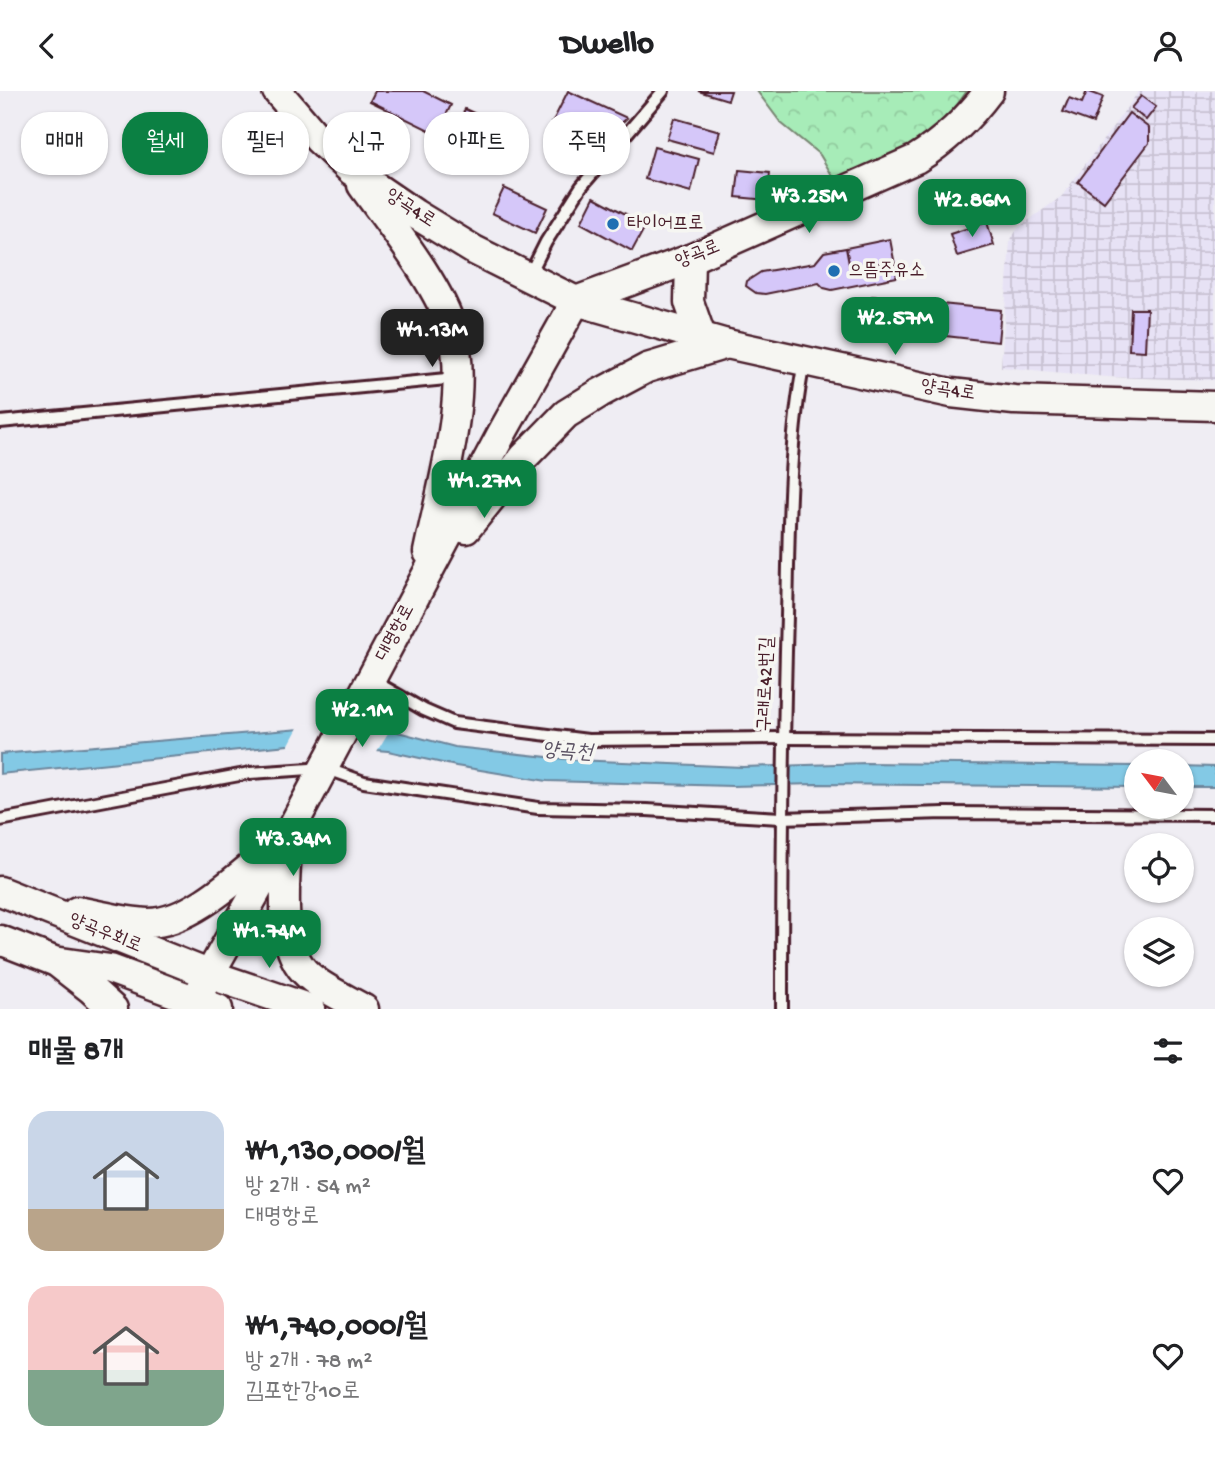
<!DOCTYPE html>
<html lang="ko">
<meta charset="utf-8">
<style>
body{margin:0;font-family:"Gochi Hand","Poor Story",sans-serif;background:#f2f2f2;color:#202124;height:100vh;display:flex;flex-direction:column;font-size:26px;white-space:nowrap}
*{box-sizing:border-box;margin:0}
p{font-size:23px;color:#757577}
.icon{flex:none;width:38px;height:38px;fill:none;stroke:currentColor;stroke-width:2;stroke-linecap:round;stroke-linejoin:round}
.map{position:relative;height:918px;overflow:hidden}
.panel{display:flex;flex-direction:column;background:#fff;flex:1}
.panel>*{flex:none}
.hud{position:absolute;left:21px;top:21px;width:700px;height:63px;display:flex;gap:14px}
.needle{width:46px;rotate:302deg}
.buttons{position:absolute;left:1124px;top:658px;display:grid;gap:14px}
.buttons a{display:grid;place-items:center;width:70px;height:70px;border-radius:50%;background:#fff;box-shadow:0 2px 5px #0004;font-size:35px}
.price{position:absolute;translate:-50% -60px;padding:0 16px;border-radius:14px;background:#0b8043;color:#fff;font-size:23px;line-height:46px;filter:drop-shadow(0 2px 4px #0008)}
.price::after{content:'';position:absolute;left:50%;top:42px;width:21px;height:16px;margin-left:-10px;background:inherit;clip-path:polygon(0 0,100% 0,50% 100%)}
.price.on{background:#222;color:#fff}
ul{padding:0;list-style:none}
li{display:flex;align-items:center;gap:21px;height:175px;padding:0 28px}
li span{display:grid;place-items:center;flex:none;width:196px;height:140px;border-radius:21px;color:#555}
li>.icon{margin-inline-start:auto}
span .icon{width:84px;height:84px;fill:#fffc;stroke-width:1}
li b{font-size:30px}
h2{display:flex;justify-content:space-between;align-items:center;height:84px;padding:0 28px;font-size:30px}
.tag{padding:0 24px;border-radius:28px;background:#fff;box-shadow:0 2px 5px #0004;font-size:24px;line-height:63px}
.tag.on{background:#0b8043;color:#fff}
header{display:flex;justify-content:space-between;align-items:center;height:91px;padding:0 28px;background:#fff;font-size:32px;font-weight:800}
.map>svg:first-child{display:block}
.industrial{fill:url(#industrial-grid)}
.forest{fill:url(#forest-crowns);stroke:#788672;stroke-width:2}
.water{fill:#83c9e5;stroke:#6c859b;stroke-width:2}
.pier{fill:#efedf3}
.building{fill:#d5c7f9;stroke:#4a1f2b;stroke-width:2}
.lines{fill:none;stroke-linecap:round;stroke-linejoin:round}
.lane-casing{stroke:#4a1f2b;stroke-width:16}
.secondary-casing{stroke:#4a1f2b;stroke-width:33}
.lane{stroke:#f6f6f2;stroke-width:10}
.secondary{stroke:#f6f6f2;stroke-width:28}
.poi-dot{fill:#1f6fb2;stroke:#f6f6f2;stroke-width:2.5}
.labels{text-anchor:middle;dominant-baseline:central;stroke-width:7;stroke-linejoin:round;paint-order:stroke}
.street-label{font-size:19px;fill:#4a1f2b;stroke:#f6f6f2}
.poi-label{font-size:19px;fill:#4a1f2b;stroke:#f6f6f2;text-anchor:start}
.water-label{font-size:21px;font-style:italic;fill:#5b5263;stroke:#f6f6f2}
</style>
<header><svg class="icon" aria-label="back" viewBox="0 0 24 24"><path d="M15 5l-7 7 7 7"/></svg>Dwello<svg class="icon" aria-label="person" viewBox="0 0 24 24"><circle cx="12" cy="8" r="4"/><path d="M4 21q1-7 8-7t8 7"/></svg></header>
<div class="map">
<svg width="1215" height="918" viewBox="0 0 1215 918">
<defs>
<pattern id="industrial-grid" width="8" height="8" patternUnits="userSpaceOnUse" patternTransform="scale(1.75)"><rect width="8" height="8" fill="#e7e2f5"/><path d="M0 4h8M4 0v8" fill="none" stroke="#c8c1d2"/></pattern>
<pattern id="forest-crowns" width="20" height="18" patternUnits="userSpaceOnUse" patternTransform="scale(1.75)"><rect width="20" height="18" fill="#a7ecb8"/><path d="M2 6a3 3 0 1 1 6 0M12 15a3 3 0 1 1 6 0" fill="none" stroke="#91ca9e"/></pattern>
</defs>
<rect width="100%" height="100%" fill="#efedf3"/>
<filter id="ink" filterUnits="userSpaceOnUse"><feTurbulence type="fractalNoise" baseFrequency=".0143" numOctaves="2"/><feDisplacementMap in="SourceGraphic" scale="14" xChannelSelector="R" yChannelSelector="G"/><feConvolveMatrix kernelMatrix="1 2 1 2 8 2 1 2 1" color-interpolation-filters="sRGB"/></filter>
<g filter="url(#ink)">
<path class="industrial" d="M1139,0H1215V289L1107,286L1001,276L1010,150L1018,137L1062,105Z"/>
<path class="forest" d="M757,0H967C929,56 896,65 835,89L820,64L781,32Z"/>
<g class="water">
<path d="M325,636L394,640L455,656L575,669L743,676L866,672L1136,675V696L816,693L732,695L547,690L456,675L388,660L315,654H288L0,683V663Z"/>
<path d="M1181,675L1215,676V696H1181Z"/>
</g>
<path class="pier" d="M325,632L391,637L376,662L315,657H287L300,633Z"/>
<g class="building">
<path d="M375,0H423L451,14L437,43L370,10Z"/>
<path d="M568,0L627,27L586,65L560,52L566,39L552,32Z"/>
<path d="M698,0H731L728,9Z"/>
<path d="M1087,0L1103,6L1093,32L1063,21L1069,7L1082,12Z"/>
<path d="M1141,5L1156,16L1146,29L1131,17Z"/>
<path d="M465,18L519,43L505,73L451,47Z"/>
<path d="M1129,22L1149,37V52L1104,111L1078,91Z"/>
<path d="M674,27L720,40L714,61L667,48Z"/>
<path d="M654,56L699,68L691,101L645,88Z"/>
<path d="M739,79L770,82L767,109L736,106Z"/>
<path d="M504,97L547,117L535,142L492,122Z"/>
<path d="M594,106L646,134L632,160L581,132Z"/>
<path d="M987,131L994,154L957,165L950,143Z"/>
<path d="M890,148L894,169L850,178L846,157Z"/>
<path d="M846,157L850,178L894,169L897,186L832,199L824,197L819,192L765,203L756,202L746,195L747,190L761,181L815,172L824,161Z"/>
<path d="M872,205L931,212L928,243L868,236Z"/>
<path d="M931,212L1001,219L998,251L928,243Z"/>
<path d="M1131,218H1147L1145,260L1129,259Z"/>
</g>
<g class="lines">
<g class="lane-casing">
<g id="lane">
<path d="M529,185L546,151L581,96L663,0"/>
<path d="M0,331L457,287"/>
<path d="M372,589L424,619L454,632L588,649L783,647L1215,649"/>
<path d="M0,729L250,682L325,677L364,691L538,717L647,719L781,727L944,722L1215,724"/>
<path d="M782,918C782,787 783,656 787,525C789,440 788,354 804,271"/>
</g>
</g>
<g class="secondary-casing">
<g id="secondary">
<path d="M277,0L318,48L352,80L415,123L474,159L576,210L727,253L951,302L1014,309L1215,315"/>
<path d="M362,94C389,132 440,195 452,239C470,301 441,398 428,461"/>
<path d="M690,168L689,211L701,245"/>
<path d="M576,210L690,168L916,68C945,50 968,28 989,0"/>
<path d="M466,438L524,366L566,323L600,302L647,277L727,253"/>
<path d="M287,752C286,789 277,850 304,880C319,896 345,907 364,918"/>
<path d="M0,800L211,884L311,918"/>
<path d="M77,820C100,824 125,831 148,832C192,832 243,781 277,754"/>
<path d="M0,849L54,870L110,878L218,918"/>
<path d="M59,873L91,898L113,918"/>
<path d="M190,918L287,746L502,342L576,210"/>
</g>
</g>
<use href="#lane" class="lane"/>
<use href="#secondary" class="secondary"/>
</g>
</g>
<g class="poi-dot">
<circle cx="613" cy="133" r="7"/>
<circle cx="834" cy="180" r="7"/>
</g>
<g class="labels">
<g class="street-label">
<text transform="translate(410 118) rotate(33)">양곡4로</text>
<text transform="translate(698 164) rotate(-22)">양곡로</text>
<text transform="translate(948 300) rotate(9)">양곡4로</text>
<text transform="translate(396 542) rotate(-62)">대명항로</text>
<text transform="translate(767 593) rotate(-88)">구래로42번길</text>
<text transform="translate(105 843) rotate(22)">양곡우회로</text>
</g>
<g class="poi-label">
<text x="627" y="133">타이어프로</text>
<text x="848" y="180">으뜸주유소</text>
</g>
<g class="water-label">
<text transform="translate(567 662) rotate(4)">양곡천</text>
</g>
</g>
</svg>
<div class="buttons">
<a><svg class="needle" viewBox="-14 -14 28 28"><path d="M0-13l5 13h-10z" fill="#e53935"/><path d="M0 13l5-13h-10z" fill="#757577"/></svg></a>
<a><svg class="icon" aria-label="locate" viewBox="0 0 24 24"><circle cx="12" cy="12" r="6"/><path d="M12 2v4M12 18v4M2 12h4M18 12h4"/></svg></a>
<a><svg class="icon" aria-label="layers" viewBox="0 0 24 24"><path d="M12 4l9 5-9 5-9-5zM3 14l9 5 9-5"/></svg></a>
</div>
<b class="price" style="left:809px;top:144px">₩3.25M</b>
<b class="price" style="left:972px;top:148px">₩2.86M</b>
<b class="price" style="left:895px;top:266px">₩2.57M</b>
<b class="price on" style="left:432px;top:278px">₩1.13M</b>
<b class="price" style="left:484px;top:429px">₩1.27M</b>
<b class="price" style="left:362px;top:658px">₩2.1M</b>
<b class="price" style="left:293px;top:787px">₩3.34M</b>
<b class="price" style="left:269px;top:879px">₩1.74M</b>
<div class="hud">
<a class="tag">매매</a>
<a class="tag on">월세</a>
<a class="tag">필터</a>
<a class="tag">신규</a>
<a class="tag">아파트</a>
<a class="tag">주택</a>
</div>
</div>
<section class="panel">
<h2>매물 8개<svg class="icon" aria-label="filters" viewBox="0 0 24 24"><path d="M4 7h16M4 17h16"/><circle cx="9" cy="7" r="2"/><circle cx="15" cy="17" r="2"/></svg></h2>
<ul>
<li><span style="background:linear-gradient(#c9d6e8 70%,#b9a48a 0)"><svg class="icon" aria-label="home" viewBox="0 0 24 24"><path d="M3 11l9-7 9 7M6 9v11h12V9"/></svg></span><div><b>₩1,130,000/월</b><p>방 2개 · 54 m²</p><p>대명항로</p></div><svg class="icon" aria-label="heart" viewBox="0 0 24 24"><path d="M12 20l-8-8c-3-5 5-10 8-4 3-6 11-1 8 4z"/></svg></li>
<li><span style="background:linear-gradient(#f6c9c9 60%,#7fa58c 0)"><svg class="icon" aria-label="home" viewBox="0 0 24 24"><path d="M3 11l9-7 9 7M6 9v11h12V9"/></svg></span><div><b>₩1,740,000/월</b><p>방 2개 · 78 m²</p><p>김포한강10로</p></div><svg class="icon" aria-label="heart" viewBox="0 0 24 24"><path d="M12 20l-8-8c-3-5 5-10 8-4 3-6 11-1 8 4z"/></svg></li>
</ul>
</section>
